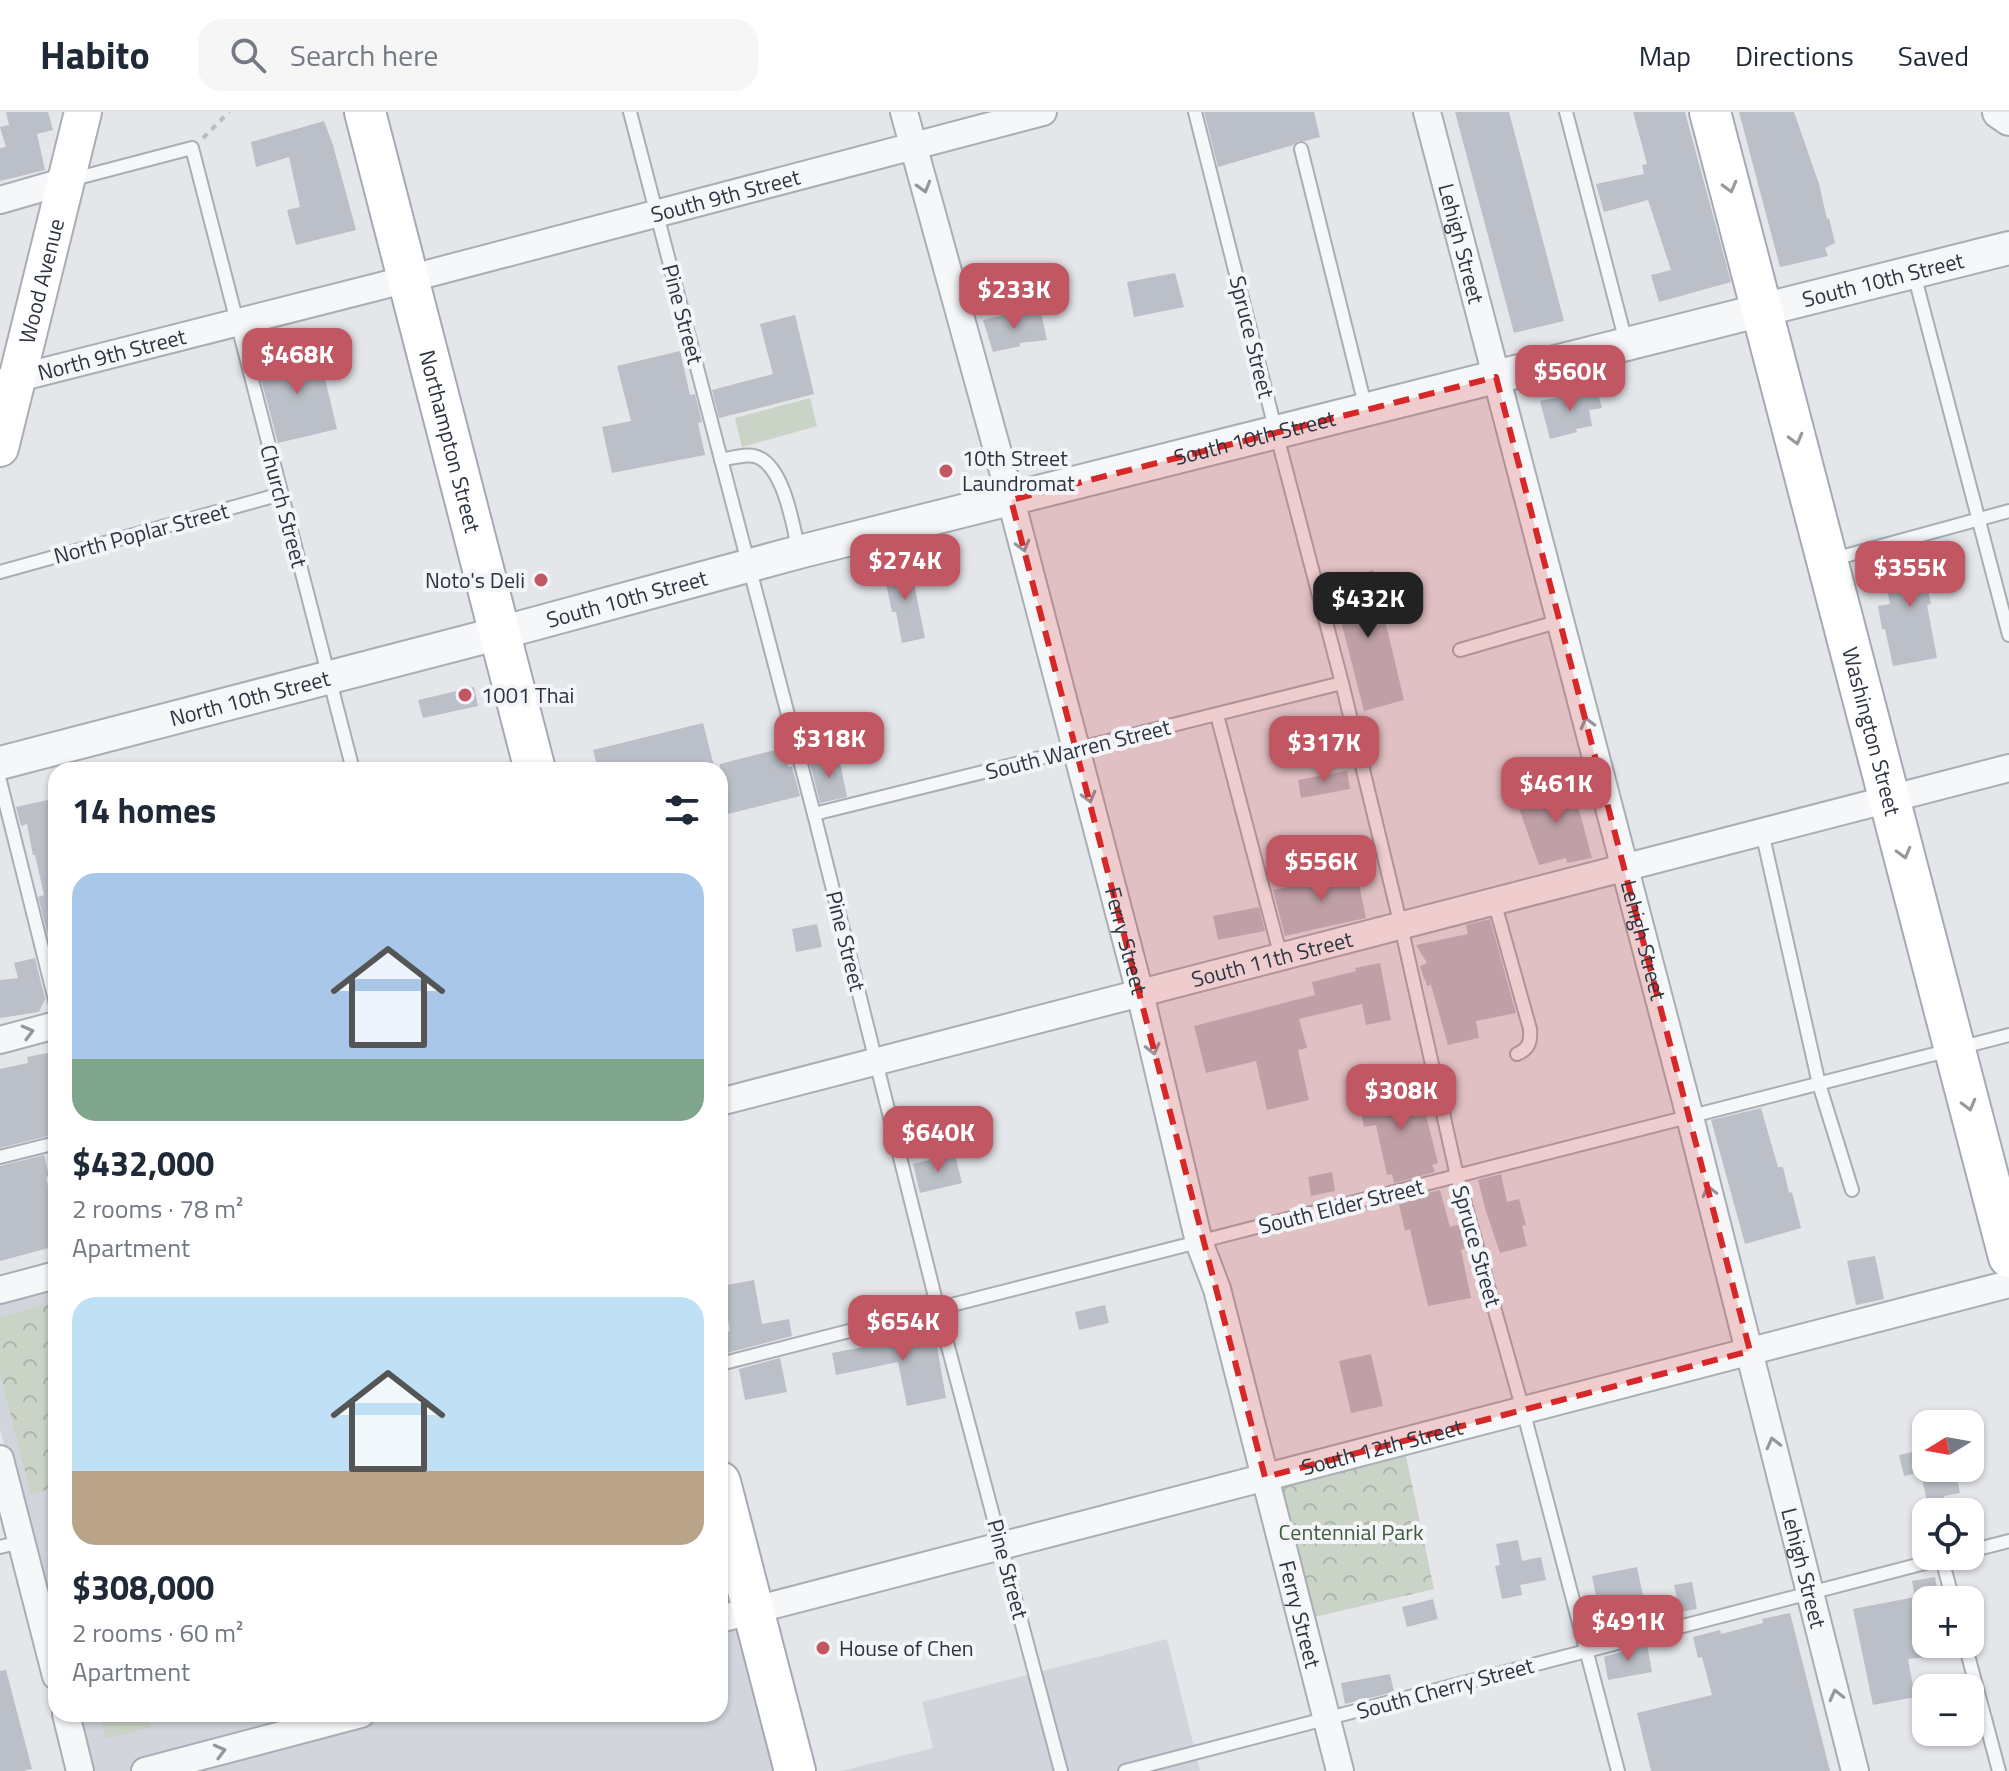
<!DOCTYPE html>
<meta charset="utf-8">
<style>
body{margin:0;font-family:"Titillium Web",sans-serif;background:#f6f6f7;color:#1f2937;height:100vh;display:flex;flex-direction:column;font-size:30px;white-space:nowrap}
*{box-sizing:border-box;margin:0}
p{font-size:26px;color:#747a83}
.icon{flex:none;width:44px;height:44px;fill:none;stroke:currentColor;stroke-width:2;stroke-linecap:round;stroke-linejoin:round}
.map{position:relative;flex:1;overflow:hidden}
.side{position:absolute;left:48px;top:650px;width:680px;height:960px;display:flex;flex-direction:column;background:#fff;border-radius:24px;box-shadow:0 2px 6px #0004}
.side>*{flex:none}
.needle{width:52px;rotate:259deg}
.controls{position:absolute;left:1912px;top:1298px;display:grid;gap:16px}
.controls a{display:grid;place-items:center;width:72px;height:72px;border-radius:16px;background:#fff;box-shadow:0 2px 6px #0004;font-size:40px}
.price{position:absolute;translate:-50% -68px;padding:0 18px;border-radius:16px;background:#c15763;color:#fff;font-size:26px;line-height:52px;filter:drop-shadow(0 2px 4px #0008)}
.price::after{content:'';position:absolute;left:50%;top:48px;width:24px;height:18px;margin-left:-12px;background:inherit;clip-path:polygon(0 0,100% 0,50% 100%)}
.price.on{background:#222;color:#fff}
ul{padding:0;list-style:none}
li{display:grid;align-content:center;gap:16px;height:424px;padding:0 24px}
li span{display:grid;place-items:center;height:248px;border-radius:24px;color:#555}
li>.icon{margin-inline-start:auto}
span .icon{width:144px;height:144px;fill:#fffc;stroke-width:1}
li b{font-size:34px}
h2{display:flex;justify-content:space-between;align-items:center;height:96px;padding:0 24px;font-size:34px}
header{display:flex;align-items:center;gap:48px;box-sizing:border-box;height:112px;padding:0 40px;background:#fff;border-bottom:2px solid #e0e1e3}
header strong{font-size:38px}
nav{display:flex;gap:44px;margin-inline-start:auto;font-size:28px}
.search{width:560px;height:72px;background:#f6f6f7;display:flex;align-items:center;gap:20px;box-sizing:border-box;padding:0 28px;border-radius:24px;color:#747a83;font-size:30px}
.map>svg:first-child{display:block}
.built{fill:#d2d5dc}
.park{fill:url(#park-crowns)}
.garden{fill:#c9d3c6}
.building{fill:#bbbfc7}
.lines{fill:none;stroke-linecap:round;stroke-linejoin:round}
.service-casing{stroke:#a9adb4;stroke-width:16}
.minor-casing{stroke:#a9adb4;stroke-width:30}
.tertiary-casing{stroke:#a9adb4;stroke-width:36}
.secondary-casing{stroke:#a9adb4;stroke-width:40}
.primary-casing{stroke:#a4aab5;stroke-width:44}
.path{stroke:#babcc2;stroke-width:4;stroke-dasharray:6 6;stroke-linecap:butt}
.service{stroke:#f6f7f9;stroke-width:12}
.minor{stroke:#f6f7f9;stroke-width:26}
.tertiary{stroke:#f6f7f9;stroke-width:32}
.secondary{stroke:#fff;stroke-width:36}
.primary{stroke:#fff;stroke-width:40}
.oneway{stroke:#92969d}
.oneway2{stroke:#969aa0}
.marked{fill:#d62828;fill-opacity:0.2;stroke:#d62828;stroke-width:6;stroke-dasharray:16 10;stroke-linejoin:round}
.poi-dot{fill:#c15763;stroke:#f3f5f8;stroke-width:3}
.labels{text-anchor:middle;dominant-baseline:central;stroke-width:8;stroke-linejoin:round;paint-order:stroke}
.street-label{font-size:22px;fill:#2d3441;stroke:#f3f5f8}
.poi-label{font-size:22px;fill:#2d3441;stroke:#f3f5f8;text-anchor:start}
.park-label{font-size:22px;fill:#415b3c;stroke:#f3f5f8}
</style>
<header>
<strong>Habito</strong>
<div class="search"><svg class="icon" aria-label="search" viewBox="0 0 24 24"><circle cx="10" cy="10" r="6"/><path d="M15 15l6 6"/></svg>Search here</div>
<nav><a>Map</a><a>Directions</a><a>Saved</a></nav>
</header>
<div class="map">
<svg width="2009" height="1659" viewBox="0 0 2009 1659">
<defs>
<pattern id="park-crowns" width="20" height="18" patternUnits="userSpaceOnUse" patternTransform="scale(2)"><rect width="20" height="18" fill="#c9d3c6"/><path d="M2 6a3 3 0 1 1 6 0M12 15a3 3 0 1 1 6 0" fill="none" stroke="#adb6ab"/></pattern>
</defs>
<rect width="100%" height="100%" fill="#e4e6ea"/>
<g class="built">
<path d="M56,1168V1527L0,1317V1183Z"/>
<path d="M739,1503L781,1659H91L76,1602H720V1508Z"/>
<path d="M1167,1527L1200,1659H841L933,1636L922,1590Z"/>
</g>
<g class="park">
<path d="M56,1190V1376L31,1382L0,1262V1205Z"/>
<path d="M1403,1330L1434,1477L1302,1508L1265,1365Z"/>
</g>
<g class="garden">
<path d="M810,286L817,314L742,335L735,306Z"/>
<path d="M99,1602H148L151,1615L106,1627Z"/>
</g>
<g class="building">
<path d="M6,0H48L53,18L37,22L45,58L0,69V36L6,35L0,15L9,13Z"/>
<path d="M1204,0H1314L1320,25L1305,29H1298L1293,33L1218,55Z"/>
<path d="M1455,0H1509L1564,209L1514,221Z"/>
<path d="M1633,0H1685L1731,170L1659,190L1651,163L1671,158L1648,88L1604,100L1596,72L1644,62L1642,53L1647,52Z"/>
<path d="M1739,0H1794L1819,72L1827,107L1829,106L1835,131L1825,136L1828,144L1780,155Z"/>
<path d="M324,9L333,33L356,118L296,133L287,98L300,95L289,45L256,55L251,30Z"/>
<path d="M1175,161L1184,195L1134,205L1127,170Z"/>
<path d="M1041,200L1047,228L1020,231V234L993,240L983,208L1012,201L1013,206Z"/>
<path d="M795,203L814,282L719,306L712,278L773,262L760,212Z"/>
<path d="M318,238L337,317L278,331L257,252Z"/>
<path d="M680,239L690,283L695,282L702,310L698,311L705,343L612,361L602,315L631,309L617,254Z"/>
<path d="M1597,277L1602,296L1589,298L1592,314L1576,317L1577,320L1550,327L1540,289Z"/>
<path d="M1938,441L1944,470L1927,473L1931,492L1927,493L1937,546L1893,554L1885,517H1882L1878,494L1890,492L1882,453Z"/>
<path d="M910,452L925,526L902,531L896,500H892L883,457Z"/>
<path d="M1373,458L1404,588L1364,599L1331,470Z"/>
<path d="M474,575L478,594L423,606L418,588Z"/>
<path d="M703,611L715,658H598L593,638Z"/>
<path d="M783,636L788,655H792L800,684L720,704V652Z"/>
<path d="M839,646L847,685L820,691L810,651Z"/>
<path d="M1347,659L1350,677L1301,686L1298,668Z"/>
<path d="M1571,668L1592,746L1567,751L1566,746L1539,753L1518,694L1524,693L1523,689L1545,684L1543,676Z"/>
<path d="M52,687L56,705V855L38,785L44,783L35,743H33L27,712L21,714L16,695Z"/>
<path d="M1356,757L1366,806L1285,824L1273,778L1325,768L1324,764Z"/>
<path d="M1259,795L1265,819L1218,828L1213,804Z"/>
<path d="M1490,807L1516,901L1476,909L1479,926L1448,933L1431,873L1427,874L1425,867H1424L1420,854L1427,851L1416,833L1468,822L1466,813Z"/>
<path d="M817,812L822,835L796,840L792,817Z"/>
<path d="M35,846L45,887L39,900L0,906V868L18,866L14,851Z"/>
<path d="M1380,851L1391,908L1366,913L1362,892L1299,907L1307,936L1298,938L1309,988L1267,998L1256,949L1206,961L1194,914L1315,883L1312,870L1356,859L1355,856Z"/>
<path d="M53,940L56,955V1022L0,1036V957L28,951L27,945Z"/>
<path d="M1419,975L1438,1051L1432,1053L1435,1060L1394,1071L1392,1062L1387,1063L1376,1013L1364,1015L1358,986Z"/>
<path d="M1761,996L1778,1055H1783L1789,1081L1792,1080L1801,1116L1745,1132L1711,1008Z"/>
<path d="M955,1042L962,1071L920,1081L913,1052Z"/>
<path d="M44,1043L49,1064L46,1065L53,1100L56,1099V1134L0,1149V1054Z"/>
<path d="M1332,1060L1335,1079L1311,1084L1308,1065Z"/>
<path d="M1501,1062L1507,1090L1519,1087L1526,1113L1522,1114L1527,1134L1500,1141L1485,1096L1478,1068Z"/>
<path d="M1440,1078L1450,1115L1461,1112L1466,1136L1461,1138L1471,1186L1428,1194L1410,1117L1405,1119L1398,1088Z"/>
<path d="M1875,1144L1884,1187L1856,1193L1847,1149Z"/>
<path d="M754,1168L762,1212L789,1207L792,1224L723,1242L720,1221L730,1219L722,1174Z"/>
<path d="M1105,1193L1109,1211L1079,1218L1075,1200Z"/>
<path d="M933,1212L946,1286L907,1294L898,1250L836,1263L832,1241L900,1228L898,1219Z"/>
<path d="M1371,1242L1383,1294L1351,1301L1339,1249Z"/>
<path d="M780,1246L787,1280L745,1288L739,1257Z"/>
<path d="M1926,1337V1359L1904,1364L1899,1343Z"/>
<path d="M1947,1356H1955L1960,1381L1944,1384L1947,1400H1929L1921,1361Z"/>
<path d="M1518,1428L1522,1449L1541,1445L1546,1468L1520,1473L1522,1483L1502,1487L1495,1454L1500,1453L1496,1432Z"/>
<path d="M1637,1455L1649,1513L1604,1525L1592,1464Z"/>
<path d="M1935,1465L1939,1488H1926V1545L1908,1547L1915,1585L1873,1593L1853,1497L1915,1485L1912,1469Z"/>
<path d="M1692,1470L1697,1497L1680,1500L1674,1473Z"/>
<path d="M1433,1487L1438,1507L1407,1515L1402,1495Z"/>
<path d="M1790,1501L1830,1659H1651L1637,1601L1712,1583L1702,1545L1698,1546L1693,1525L1720,1518L1721,1522L1763,1511L1762,1507Z"/>
<path d="M1647,1533L1652,1560L1608,1568L1604,1545Z"/>
<path d="M6,1558L32,1657L23,1659H0V1559Z"/>
<path d="M1390,1562L1394,1580L1345,1592L1341,1571Z"/>
</g>
<g class="lines">
<g class="service-casing">
<g id="service">
<path d="M630,0L814,702L938,1197L1061,1659"/>
<path d="M1195,0L1276,320L1342,571L1401,814L1457,1064L1523,1298L1618,1659"/>
<path d="M1566,0L1626,230"/>
<path d="M1301,37L1366,297"/>
<path d="M70,68L192,36L353,658"/>
<path d="M1914,162L2009,523"/>
<path d="M721,348C730,346 745,342 754,344C784,351 793,414 799,440"/>
<path d="M1830,448L2009,399"/>
<path d="M0,460L281,382"/>
<path d="M1460,538L1560,509"/>
<path d="M1217,603L1281,845"/>
<path d="M0,669L56,892"/>
<path d="M814,702L1342,571"/>
<path d="M1762,720L1819,972L1852,1078"/>
<path d="M1494,789L1530,917C1531,930 1529,937 1517,942"/>
<path d="M0,1045L56,1031"/>
<path d="M720,1252L2009,923"/>
<path d="M0,1435L21,1430"/>
<path d="M1970,1439L2009,1429"/>
<path d="M1942,1447L1953,1488"/>
<path d="M1965,1532L1999,1659"/>
<path d="M1125,1659L1952,1444"/>
</g>
</g>
<g class="minor-casing">
<g id="minor">
<path id="s1" d="M904,0L1011,388L1140,881L1199,1130L1217,1177L1340,1659"/>
<path id="s2" d="M1427,0L1690,1005L1855,1659"/>
<path d="M0,88L66,69"/>
<path id="s3" d="M3,270L408,167L1043,0"/>
<path d="M0,928L56,913"/>
<path id="s4" d="M720,990L2009,656"/>
<path d="M0,1178L56,1163"/>
<path d="M0,1347L56,1564"/>
<path id="s5" d="M720,1507L2009,1172"/>
<path d="M66,1602L80,1659"/>
<path d="M145,1659L361,1602"/>
</g>
</g>
<g class="tertiary-casing">
<g id="tertiary">
<path d="M1999,0L2009,7"/>
<path id="s6" d="M0,651L500,521L799,440L2009,136"/>
</g>
</g>
<g class="secondary-casing">
<g id="secondary">
<path id="s7" d="M0,336L83,0"/>
</g>
</g>
<g class="primary-casing">
<g id="primary">
<path id="s8" d="M365,0L535,658"/>
<path id="s9" d="M1710,0L2009,1145"/>
<path d="M720,1370L795,1659"/>
</g>
</g>
<path class="path" d="M203,26L229,0"/>
<use href="#service" class="service"/>
<use href="#minor" class="minor"/>
<use href="#tertiary" class="tertiary"/>
<use href="#secondary" class="secondary"/>
<use href="#primary" class="primary"/>
</g>
<defs><path id="oneway-chevron" d="M-2-3.5L2.5 0L-2 3.5" fill="none" stroke-width="1.6" stroke-linecap="round" stroke-linejoin="round" transform="scale(2)"/></defs>
<g class="oneway">
<use href="#oneway-chevron" transform="translate(924 75) rotate(74)"/>
<use href="#oneway-chevron" transform="translate(1023 434) rotate(75)"/>
<use href="#oneway-chevron" transform="translate(1587 611) rotate(-105)"/>
<use href="#oneway-chevron" transform="translate(1089 685) rotate(75)"/>
<use href="#oneway-chevron" transform="translate(28 920) rotate(-15)"/>
<use href="#oneway-chevron" transform="translate(1153 937) rotate(77)"/>
<use href="#oneway-chevron" transform="translate(1709 1079) rotate(-104)"/>
<use href="#oneway-chevron" transform="translate(1773 1331) rotate(-104)"/>
<use href="#oneway-chevron" transform="translate(1836 1583) rotate(-104)"/>
<use href="#oneway-chevron" transform="translate(220 1639) rotate(-15)"/>
</g>
<g class="oneway2">
<use href="#oneway-chevron" transform="translate(1730 75) rotate(75)"/>
<use href="#oneway-chevron" transform="translate(1796 327) rotate(75)"/>
<use href="#oneway-chevron" transform="translate(1904 741) rotate(75)"/>
<use href="#oneway-chevron" transform="translate(1969 993) rotate(75)"/>
</g>
<path class="marked" d="M1496,265L1750,1239L1265,1365L1011,388Z"/>
<g class="poi-dot">
<circle cx="946" cy="359" r="8"/>
<circle cx="541" cy="468" r="8"/>
<circle cx="465" cy="583" r="8"/>
<circle cx="823" cy="1536" r="8"/>
</g>
<g class="labels">
<g class="street-label">
<text stroke="none"><textPath href="#s3" startOffset="746">South 9th Street</textPath></text>
<text stroke="none"><textPath href="#s2" startOffset="136">Lehigh Street</textPath></text>
<text stroke="none"><textPath href="#s6" startOffset="1944">South 10th Street</textPath></text>
<text stroke="none"><textPath href="#s7" startOffset="172">Wood Avenue</textPath></text>
<text transform="translate(683 202) rotate(75)">Pine Street</text>
<text transform="translate(1252 225) rotate(76)">Spruce Street</text>
<text stroke="none"><textPath href="#s3" startOffset="112">North 9th Street</textPath></text>
<text stroke="none"><textPath href="#s6" startOffset="1296">South 10th Street</textPath></text>
<text stroke="none"><textPath href="#s8" startOffset="340">Northampton Street</textPath></text>
<text transform="translate(284 394) rotate(75)">Church Street</text>
<text transform="translate(141 421) rotate(-15)">North Poplar Street</text>
<text stroke="none"><textPath href="#s6" startOffset="648">South 10th Street</textPath></text>
<text stroke="none"><textPath href="#s6" startOffset="258">North 10th Street</textPath></text>
<text stroke="none"><textPath href="#s9" startOffset="640">Washington Street</textPath></text>
<text transform="translate(1078 637) rotate(-14)">South Warren Street</text>
<text transform="translate(846 829) rotate(76)">Pine Street</text>
<text stroke="none"><textPath href="#s1" startOffset="858">Ferry Street</textPath></text>
<text stroke="none"><textPath href="#s2" startOffset="856">Lehigh Street</textPath></text>
<text stroke="none"><textPath href="#s4" startOffset="570">South 11th Street</textPath></text>
<text transform="translate(1341 1094) rotate(-14)">South Elder Street</text>
<text transform="translate(1477 1134) rotate(74)">Spruce Street</text>
<text stroke="none"><textPath href="#s5" startOffset="684">South 12th Street</textPath></text>
<text transform="translate(1008 1457) rotate(75)">Pine Street</text>
<text stroke="none"><textPath href="#s2" startOffset="1504">Lehigh Street</textPath></text>
<text stroke="none"><textPath href="#s1" startOffset="1554">Ferry Street</textPath></text>
<text transform="translate(1445 1576) rotate(-15)">South Cherry Street</text>
</g>
<g class="poi-label">
<text x="962" y="346">10th Street<tspan x="962" dy="25">Laundromat</tspan></text>
<text x="525" y="468" text-anchor="end">Noto's Deli</text>
<text x="481" y="583">1001 Thai</text>
<text x="839" y="1536">House of Chen</text>
</g>
<g class="park-label">
<text x="1351" y="1420">Centennial Park</text>
</g>
</g>
</svg>
<div class="controls">
<a><svg class="needle" viewBox="-14 -14 28 28"><path d="M0-13l5 13h-10z" fill="#e53935"/><path d="M0 13l5-13h-10z" fill="#747a83"/></svg></a>
<a><svg class="icon" aria-label="locate" viewBox="0 0 24 24"><circle cx="12" cy="12" r="6"/><path d="M12 2v4M12 18v4M2 12h4M18 12h4"/></svg></a>
<a>+</a>
<a>−</a>
</div>
<b class="price" style="left:1014px;top:219px">$233K</b>
<b class="price" style="left:297px;top:284px">$468K</b>
<b class="price" style="left:1570px;top:301px">$560K</b>
<b class="price" style="left:905px;top:490px">$274K</b>
<b class="price" style="left:1910px;top:497px">$355K</b>
<b class="price on" style="left:1368px;top:528px">$432K</b>
<b class="price" style="left:829px;top:668px">$318K</b>
<b class="price" style="left:1324px;top:672px">$317K</b>
<b class="price" style="left:1556px;top:713px">$461K</b>
<b class="price" style="left:1321px;top:791px">$556K</b>
<b class="price" style="left:1401px;top:1020px">$308K</b>
<b class="price" style="left:938px;top:1062px">$640K</b>
<b class="price" style="left:903px;top:1251px">$654K</b>
<b class="price" style="left:1628px;top:1551px">$491K</b>
<section class="side">
<h2>14 homes<svg class="icon" aria-label="filters" viewBox="0 0 24 24"><path d="M4 7h16M4 17h16"/><circle cx="9" cy="7" r="2"/><circle cx="15" cy="17" r="2"/></svg></h2>
<ul>
<li><span style="background:linear-gradient(#a9c7e8 75%,#7fa58c 0)"><svg class="icon" aria-label="home" viewBox="0 0 24 24"><path d="M3 11l9-7 9 7M6 9v11h12V9"/></svg></span><div><b>$432,000</b><p>2 rooms · 78 m²</p><p>Apartment</p></div></li>
<li><span style="background:linear-gradient(#bfe0f5 70%,#b9a48a 0)"><svg class="icon" aria-label="home" viewBox="0 0 24 24"><path d="M3 11l9-7 9 7M6 9v11h12V9"/></svg></span><div><b>$308,000</b><p>2 rooms · 60 m²</p><p>Apartment</p></div></li>
</ul>
</section>
</div>
